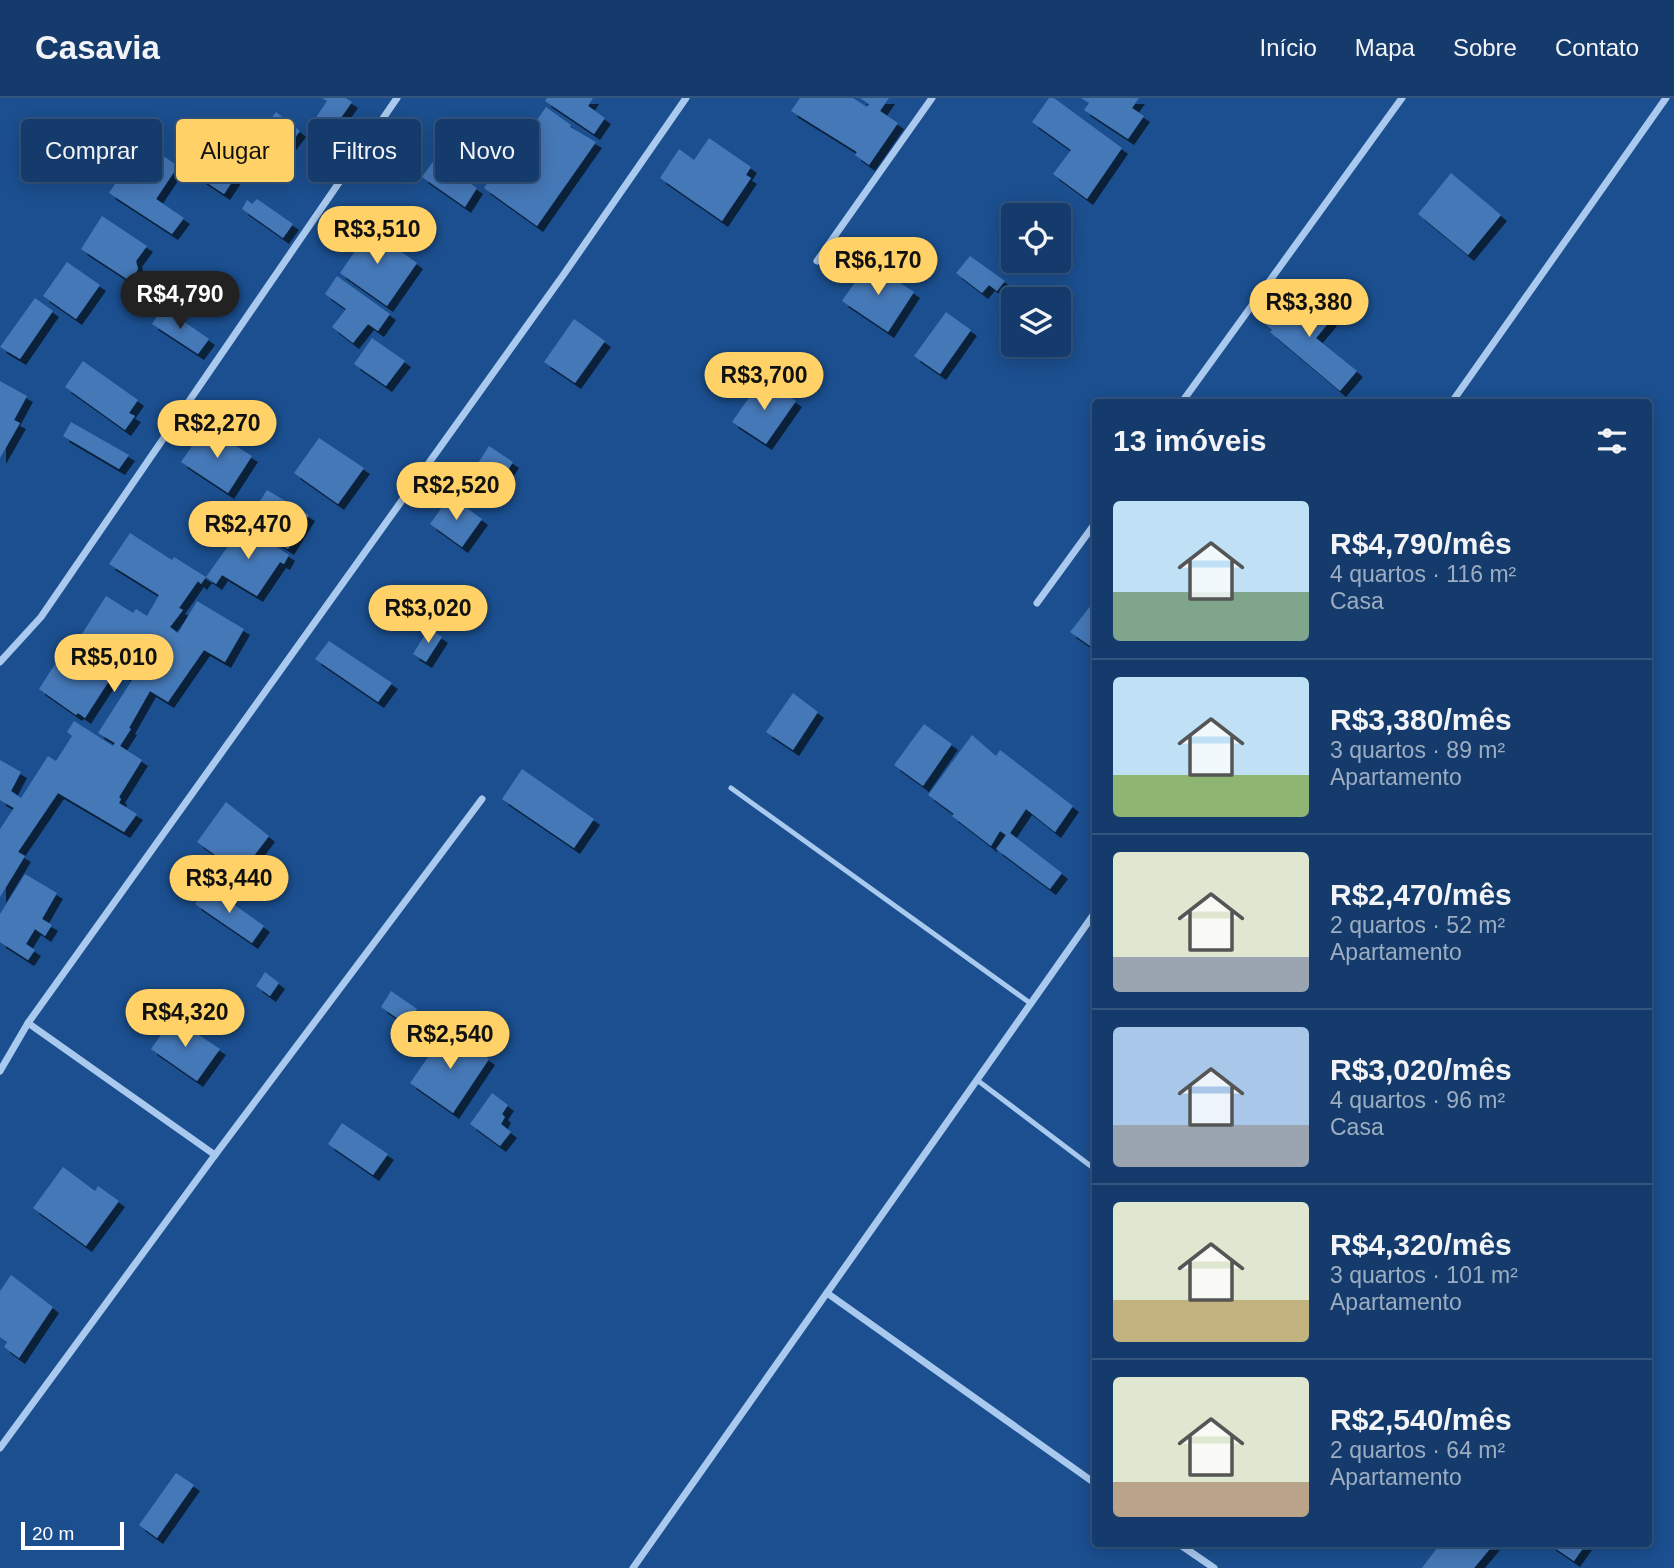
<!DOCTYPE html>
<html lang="pt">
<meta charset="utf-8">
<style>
body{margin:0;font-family:Arial,sans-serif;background:#1d4271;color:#f1f3f6;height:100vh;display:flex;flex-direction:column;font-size:26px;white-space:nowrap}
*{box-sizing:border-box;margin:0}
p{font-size:23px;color:#9dadc1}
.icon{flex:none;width:38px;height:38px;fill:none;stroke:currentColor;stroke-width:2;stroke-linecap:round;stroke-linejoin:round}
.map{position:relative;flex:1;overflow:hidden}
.panel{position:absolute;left:1092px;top:301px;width:560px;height:1148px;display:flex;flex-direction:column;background:#143b6b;border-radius:7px;box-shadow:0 4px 18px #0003,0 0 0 2px #33557e}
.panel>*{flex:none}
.hud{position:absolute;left:21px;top:21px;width:665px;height:63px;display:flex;gap:14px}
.controls{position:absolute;left:1001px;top:105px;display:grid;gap:14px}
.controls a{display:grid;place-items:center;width:70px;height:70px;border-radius:7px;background:#143b6b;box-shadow:0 4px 18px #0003,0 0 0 2px #33557e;font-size:35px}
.scale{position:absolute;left:21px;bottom:18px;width:103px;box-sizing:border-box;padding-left:7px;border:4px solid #fff;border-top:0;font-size:19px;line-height:24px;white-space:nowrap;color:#fff;-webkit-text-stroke:5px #1b4f8f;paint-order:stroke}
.price{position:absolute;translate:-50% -60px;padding:0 16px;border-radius:24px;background:#ffd166;color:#111;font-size:23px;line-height:46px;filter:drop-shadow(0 2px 4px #0008)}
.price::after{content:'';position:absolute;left:50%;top:42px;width:21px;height:16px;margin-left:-10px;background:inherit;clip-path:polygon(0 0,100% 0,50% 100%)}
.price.current{background:#222;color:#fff}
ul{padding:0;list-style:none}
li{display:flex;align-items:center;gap:21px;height:175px;padding:0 21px}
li+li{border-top:2px solid #33557e}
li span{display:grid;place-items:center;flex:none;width:196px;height:140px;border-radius:7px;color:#555}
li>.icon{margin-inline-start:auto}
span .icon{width:84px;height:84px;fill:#fffc;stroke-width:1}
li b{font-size:30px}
h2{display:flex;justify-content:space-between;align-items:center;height:84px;padding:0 21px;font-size:30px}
.chip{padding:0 24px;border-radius:7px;background:#143b6b;box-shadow:0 4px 18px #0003,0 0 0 2px #33557e;font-size:24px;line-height:63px}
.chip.current{background:#ffd166;color:#111}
header{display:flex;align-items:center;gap:42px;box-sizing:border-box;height:98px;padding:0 35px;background:#143b6b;border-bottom:2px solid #33557e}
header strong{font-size:33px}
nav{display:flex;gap:38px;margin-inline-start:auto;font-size:24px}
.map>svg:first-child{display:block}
.building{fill:#4478b7;filter:url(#shadow)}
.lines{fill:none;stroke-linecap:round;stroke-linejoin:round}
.lane{stroke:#a9c9ee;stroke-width:5}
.street{stroke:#a9c9ee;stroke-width:7}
</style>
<header>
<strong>Casavia</strong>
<nav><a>Início</a><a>Mapa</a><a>Sobre</a><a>Contato</a></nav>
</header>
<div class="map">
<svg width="1674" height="1470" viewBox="0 0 1674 1470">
<defs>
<filter id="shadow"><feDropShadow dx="6" dy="6" stdDeviation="0" flood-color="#0009"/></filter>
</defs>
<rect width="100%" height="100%" fill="#1b4f8f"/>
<g class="building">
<path d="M322,0H346L352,4L324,44L307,33L327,3Z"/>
<path d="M547,0H593L588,8L605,20L594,36L545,3Z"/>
<path d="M800,0H853L867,9L869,6L860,0H889L880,13L898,25L869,67L855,57L857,54L791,13Z"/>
<path d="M1049,0H1054L1122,50L1087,101L1053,76L1071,52L1032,24Z"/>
<path d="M1081,0H1139L1132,10L1144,18L1128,41L1084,12L1089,5Z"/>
<path d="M546,9L571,27L570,29L596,44L537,128L484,90L522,35L526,38Z"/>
<path d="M276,14L300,33L265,80L248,68L253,62L244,56L256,39L249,34L255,25L263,31Z"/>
<path d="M95,27L106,34L89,59L78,53Z"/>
<path d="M194,38L232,63L230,65L240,72L224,96L177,65Z"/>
<path d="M709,40L751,69L746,77L751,80L722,123L660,80L679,51L694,62Z"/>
<path d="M143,44L178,68L156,101L184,120L172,136L109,95Z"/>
<path d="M435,61L477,90L465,109L422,79Z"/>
<path d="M1451,75L1501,117L1468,157L1418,116Z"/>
<path d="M257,101L293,126L283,140L242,111L247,102L252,106Z"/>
<path d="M102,118L147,148L136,163L138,171L130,183L81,151Z"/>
<path d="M363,126L417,165L387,208L340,175L358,149L350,143Z"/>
<path d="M970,158L1005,183L997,193L989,187L982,195L956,175Z"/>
<path d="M67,164L100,187L76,221L43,198Z"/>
<path d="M869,164L914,194L888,234L842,203Z"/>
<path d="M337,178L390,216L378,233L368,226L353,245L332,229L346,211L325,196Z"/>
<path d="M1304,193L1322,208L1319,211L1331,222L1316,240L1357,273L1340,293L1270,234L1272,232L1264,225L1280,206L1287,212Z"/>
<path d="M35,200L53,213L20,261L0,249Z"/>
<path d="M163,209L209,241L198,256L152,226Z"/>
<path d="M946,214L971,232L940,276L914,258Z"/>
<path d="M574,221L605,243L575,285L544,264Z"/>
<path d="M372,240L405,263L386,288L354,266Z"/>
<path d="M83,263L138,302L129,315L135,318L125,332L65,289Z"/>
<path d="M762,281L796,303L766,346L732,324Z"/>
<path d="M0,283L27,298L14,322L20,325L0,360Z"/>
<path d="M71,324L129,357L119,371L63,338Z"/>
<path d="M205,329L252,358L228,395L181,364Z"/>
<path d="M319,340L364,370L338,406L294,375Z"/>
<path d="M489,348L513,364L490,400L466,384Z"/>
<path d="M267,392L309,417L288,451L255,430L268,408L260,403Z"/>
<path d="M450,398L482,421L462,449L430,426Z"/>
<path d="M243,427L289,457L284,466L280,464L257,498L222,477L216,486L206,479Z"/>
<path d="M130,435L172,462L174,459L206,479L201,486L198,483L179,510L183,512L170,529L178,535L197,503L244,531L225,564L204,552L168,604L150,593L129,630L131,631L120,648L142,662L119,699L121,701L119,705L137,716L124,734L58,695L18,754L25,758L0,799V731L14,710L0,702V662L21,674L11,693L21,700L48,658L56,663L72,638L67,634L74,623L113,648L115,645L98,635L132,582L116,572L85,620L78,615L76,617L39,591L70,543L75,547L106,498L133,515L136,511L147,518L159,497L109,466Z"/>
<path d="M1096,501V552L1070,534Z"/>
<path d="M429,530L442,539L426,564L413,556Z"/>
<path d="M329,543L392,585L378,604L315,561Z"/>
<path d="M793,595L818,614L793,652L766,634Z"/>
<path d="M924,626L952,646L923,688L894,667Z"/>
<path d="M972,637L996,658L1000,652L1073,708L1055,734L1026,711L1010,735L1062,775L1050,791L996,751L1006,737L1000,733L991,748L952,718L954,716L928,697Z"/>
<path d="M522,671L594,721L574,750L502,701Z"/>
<path d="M226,704L269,738L244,771L240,767L236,772L197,744Z"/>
<path d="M25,776L57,795L42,821L52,827L45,838L35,831L26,846L35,852L28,862L0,844V816Z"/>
<path d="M208,788L264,828L252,845L195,806Z"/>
<path d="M265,874L279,885L270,898L256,888Z"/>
<path d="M391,893L417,911L407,927L381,909Z"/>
<path d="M173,920L220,951L197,983L151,951Z"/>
<path d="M447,932L489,961L453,1015L410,985Z"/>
<path d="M492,995L508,1007L502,1016L505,1019L501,1026L511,1034L500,1048L470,1026Z"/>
<path d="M342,1025L388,1056L373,1077L328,1046Z"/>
<path d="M63,1069L95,1093L98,1088L119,1103L86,1148L33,1110Z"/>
<path d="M11,1177L53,1209L19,1260L4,1249L7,1244L0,1239V1193Z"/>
<path d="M176,1375L194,1387L157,1440L139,1427Z"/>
<path d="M1440,1446H1494L1474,1470H1422Z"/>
<path d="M1549,1446H1586L1574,1463Z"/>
</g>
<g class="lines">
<g class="lane">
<path d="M731,690L1030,905"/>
<path d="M977,982L1096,1072"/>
</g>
<g class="street">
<path d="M817,163L932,0"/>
<path d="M1182,304L1402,0"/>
<path d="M1452,304L1666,0"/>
<path d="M1037,505L1096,424"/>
<path d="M0,564L41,519L397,0"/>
<path d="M28,925L215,1057"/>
<path d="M0,973L28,925L564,176L686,0"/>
<path d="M827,1195L1096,1386"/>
<path d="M0,1350L215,1057L482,701"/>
<path d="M1179,1446L1214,1470"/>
<path d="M633,1470L1096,813"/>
</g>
</g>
</svg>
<div class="controls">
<a><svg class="icon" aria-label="locate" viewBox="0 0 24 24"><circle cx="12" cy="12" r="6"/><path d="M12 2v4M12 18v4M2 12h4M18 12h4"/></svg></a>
<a><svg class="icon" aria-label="layers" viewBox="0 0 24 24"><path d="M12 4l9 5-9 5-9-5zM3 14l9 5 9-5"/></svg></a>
</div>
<div class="scale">20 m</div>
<b class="price" style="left:377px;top:168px">R$3,510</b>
<b class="price" style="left:878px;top:199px">R$6,170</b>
<b class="price current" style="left:180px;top:233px">R$4,790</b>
<b class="price" style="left:1309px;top:241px">R$3,380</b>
<b class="price" style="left:764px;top:314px">R$3,700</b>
<b class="price" style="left:217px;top:362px">R$2,270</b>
<b class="price" style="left:456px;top:424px">R$2,520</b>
<b class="price" style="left:248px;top:463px">R$2,470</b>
<b class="price" style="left:428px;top:547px">R$3,020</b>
<b class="price" style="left:114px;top:596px">R$5,010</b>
<b class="price" style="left:229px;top:817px">R$3,440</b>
<b class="price" style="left:185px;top:951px">R$4,320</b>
<b class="price" style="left:450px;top:973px">R$2,540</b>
<div class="hud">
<a class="chip">Comprar</a>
<a class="chip current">Alugar</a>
<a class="chip">Filtros</a>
<a class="chip">Novo</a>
</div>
<section class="panel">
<h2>13 imóveis<svg class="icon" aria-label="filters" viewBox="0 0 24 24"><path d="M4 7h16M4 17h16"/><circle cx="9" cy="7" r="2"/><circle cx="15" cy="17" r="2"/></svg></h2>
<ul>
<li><span style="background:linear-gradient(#bfe0f5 65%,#7fa58c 0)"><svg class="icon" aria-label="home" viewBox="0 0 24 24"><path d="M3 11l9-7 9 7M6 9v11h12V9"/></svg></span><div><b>R$4,790/mês</b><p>4 quartos · 116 m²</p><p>Casa</p></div></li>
<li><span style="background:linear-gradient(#bfe0f5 70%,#8fb573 0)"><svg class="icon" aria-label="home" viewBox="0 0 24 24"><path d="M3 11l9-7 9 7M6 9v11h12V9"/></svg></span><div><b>R$3,380/mês</b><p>3 quartos · 89 m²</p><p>Apartamento</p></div></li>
<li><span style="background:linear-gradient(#dfe7d0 75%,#9aa5b1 0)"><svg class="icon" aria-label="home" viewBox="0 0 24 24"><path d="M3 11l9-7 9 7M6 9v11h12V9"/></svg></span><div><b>R$2,470/mês</b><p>2 quartos · 52 m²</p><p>Apartamento</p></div></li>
<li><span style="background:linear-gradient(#a9c7e8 70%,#9aa5b1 0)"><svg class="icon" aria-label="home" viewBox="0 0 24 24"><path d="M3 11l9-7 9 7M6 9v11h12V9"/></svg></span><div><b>R$3,020/mês</b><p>4 quartos · 96 m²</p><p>Casa</p></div></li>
<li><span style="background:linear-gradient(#dfe7d0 70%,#c2b280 0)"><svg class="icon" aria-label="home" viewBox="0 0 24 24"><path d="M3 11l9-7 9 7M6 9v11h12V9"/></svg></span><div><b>R$4,320/mês</b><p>3 quartos · 101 m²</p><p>Apartamento</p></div></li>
<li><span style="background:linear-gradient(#dfe7d0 75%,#b9a48a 0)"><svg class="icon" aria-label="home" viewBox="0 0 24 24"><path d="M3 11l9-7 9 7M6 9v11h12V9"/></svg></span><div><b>R$2,540/mês</b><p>2 quartos · 64 m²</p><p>Apartamento</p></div></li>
</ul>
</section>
</div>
